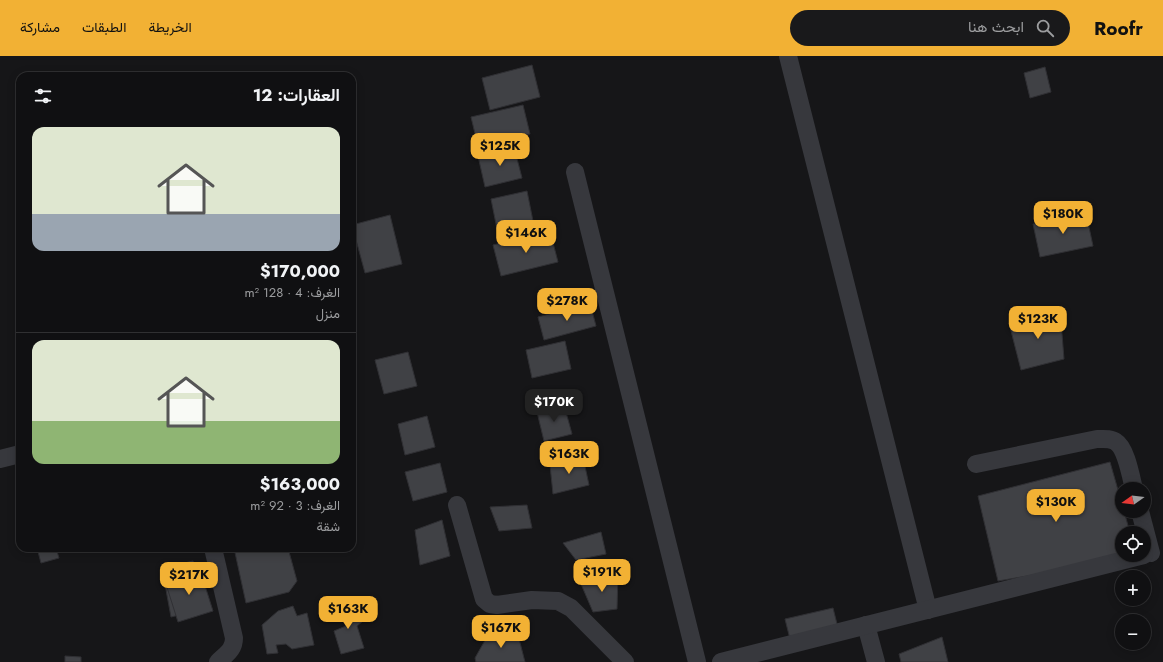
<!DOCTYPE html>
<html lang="ar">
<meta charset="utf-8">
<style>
body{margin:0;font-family:Jost,Vazirmatn,sans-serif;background:#19191b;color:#f1f3f6;direction:rtl;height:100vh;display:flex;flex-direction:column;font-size:15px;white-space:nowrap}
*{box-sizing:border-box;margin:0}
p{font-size:13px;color:#9c9d9f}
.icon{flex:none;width:22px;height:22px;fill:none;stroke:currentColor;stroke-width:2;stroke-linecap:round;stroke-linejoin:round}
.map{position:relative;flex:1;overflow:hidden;direction:ltr}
.details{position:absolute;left:16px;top:16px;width:340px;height:480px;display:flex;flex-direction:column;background:#101012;border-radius:12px;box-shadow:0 2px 10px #0003,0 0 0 1px #303032;direction:rtl}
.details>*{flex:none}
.needle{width:26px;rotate:256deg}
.controls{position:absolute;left:1115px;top:426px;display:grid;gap:8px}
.controls a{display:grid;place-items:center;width:36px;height:36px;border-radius:50%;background:#101012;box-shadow:0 2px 10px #0003,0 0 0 1px #303032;font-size:20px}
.price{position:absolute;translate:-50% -34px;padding:0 9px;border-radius:8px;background:#f2b134;color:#111;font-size:13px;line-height:26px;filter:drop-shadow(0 1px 2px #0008)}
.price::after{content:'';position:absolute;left:50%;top:24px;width:12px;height:9px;margin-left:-6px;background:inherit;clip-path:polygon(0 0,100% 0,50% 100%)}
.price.on{background:#222;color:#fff}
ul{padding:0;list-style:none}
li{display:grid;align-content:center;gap:8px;height:212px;padding:0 16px}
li+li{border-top:1px solid #303032}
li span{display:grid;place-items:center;height:124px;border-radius:12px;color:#555}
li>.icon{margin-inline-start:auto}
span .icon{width:72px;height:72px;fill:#fffc;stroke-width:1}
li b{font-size:17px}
h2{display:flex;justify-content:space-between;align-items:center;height:48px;padding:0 16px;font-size:17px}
header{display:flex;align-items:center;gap:24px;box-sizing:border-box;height:56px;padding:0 20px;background:#f2b134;color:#111}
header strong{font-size:19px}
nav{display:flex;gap:22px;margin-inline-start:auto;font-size:14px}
.search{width:280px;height:36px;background:#19191b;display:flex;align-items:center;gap:10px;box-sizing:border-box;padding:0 14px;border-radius:22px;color:#9c9d9f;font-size:15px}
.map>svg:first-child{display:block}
.building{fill:#404145;stroke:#303034}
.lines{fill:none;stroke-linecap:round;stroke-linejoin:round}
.street{stroke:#37383d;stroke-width:18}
</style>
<header>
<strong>Roofr</strong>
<div class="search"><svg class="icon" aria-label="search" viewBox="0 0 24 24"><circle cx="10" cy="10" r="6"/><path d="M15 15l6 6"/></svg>ابحث هنا</div>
<nav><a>الخريطة</a><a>الطبقات</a><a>مشاركة</a></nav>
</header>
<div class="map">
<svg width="1163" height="606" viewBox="0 0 1163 606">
<rect width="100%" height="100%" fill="#161618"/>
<g class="building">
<path d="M532,9L540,41L490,54L482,22Z"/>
<path d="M1045,11L1051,36L1030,42L1024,17Z"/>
<path d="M523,49L530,78L478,90L471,61Z"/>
<path d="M514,91L522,122L485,131L478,100Z"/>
<path d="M527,135L534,170L498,178L491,143Z"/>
<path d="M1086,157L1093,190L1040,201L1033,168Z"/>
<path d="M390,159L402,208L365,217L352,169Z"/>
<path d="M550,175L558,206L501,220L493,189Z"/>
<path d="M590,247L596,270L544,284L538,261Z"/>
<path d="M1060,253L1064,303L1021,314L1009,267Z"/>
<path d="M565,285L571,313L532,322L526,294Z"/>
<path d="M408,296L417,330L384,338L375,304Z"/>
<path d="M564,349L572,378L544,385L537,356Z"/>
<path d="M427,360L435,391L405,399L398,368Z"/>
<path d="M583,401L589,429L553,438L550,409Z"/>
<path d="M1110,406L1122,448V455H1124L1130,477H1122V499L1137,501L998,525L978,440Z"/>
<path d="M440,407L447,436L413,445L405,416Z"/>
<path d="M527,449L532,472L499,475L490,451Z"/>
<path d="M442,464L450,500L420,509L415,474Z"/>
<path d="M601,476L606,498L576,504L563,487Z"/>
<path d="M37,492H56L59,502L41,507Z"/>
<path d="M234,492H288L297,525L289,536L246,547Z"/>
<path d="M193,505L204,553L171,561L162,512Z"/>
<path d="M200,514L213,555L178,566L165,525Z"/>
<path d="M618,517L617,553L593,556L581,528Z"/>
<path d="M293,550L297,560L307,557L314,589L292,593L286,588L276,589L278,597L267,598L262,569L278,555Z"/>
<path d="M345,550L348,558L358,554L363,565L357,570L364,592L341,598L334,575L346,570L339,558L330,560V552Z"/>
<path d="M833,552L839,576L791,587L785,563Z"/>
<path d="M517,575L525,606H476L475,602L488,579Z"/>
<path d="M942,581L948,606H901L899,598Z"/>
<path d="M65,600L81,601V606H65Z"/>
</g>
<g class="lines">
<g class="street">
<path d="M788,0L928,554"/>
<path d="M575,116L697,606"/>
<path d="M0,403L20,398"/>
<path d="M976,408L1097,383C1103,383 1111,382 1116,386C1126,392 1131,421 1134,433"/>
<path d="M457,449L484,543L490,548L497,549L532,544L558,545L571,552L625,606"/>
<path d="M1140,455L1151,497"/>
<path d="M213,492L234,582C234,594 226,598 218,606"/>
<path d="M866,569L876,606"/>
<path d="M721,606L1144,499"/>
</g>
</g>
</svg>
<div class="controls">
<a><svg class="needle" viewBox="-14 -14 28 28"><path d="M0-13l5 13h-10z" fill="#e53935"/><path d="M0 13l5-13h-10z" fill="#9c9d9f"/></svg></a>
<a><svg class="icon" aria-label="locate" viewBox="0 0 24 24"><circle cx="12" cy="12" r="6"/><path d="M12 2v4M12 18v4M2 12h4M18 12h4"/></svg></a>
<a>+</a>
<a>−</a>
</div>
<b class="price" style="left:500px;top:111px">$125K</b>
<b class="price" style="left:1063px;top:179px">$180K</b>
<b class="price" style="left:526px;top:198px">$146K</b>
<b class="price" style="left:567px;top:266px">$278K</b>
<b class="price" style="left:1038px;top:284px">$123K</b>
<b class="price on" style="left:554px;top:367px">$170K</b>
<b class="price" style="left:569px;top:419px">$163K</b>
<b class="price" style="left:1056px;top:467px">$130K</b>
<b class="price" style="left:602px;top:537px">$191K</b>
<b class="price" style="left:189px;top:540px">$217K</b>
<b class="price" style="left:348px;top:574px">$163K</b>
<b class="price" style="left:501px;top:593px">$167K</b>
<section class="details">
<h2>العقارات: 12<svg class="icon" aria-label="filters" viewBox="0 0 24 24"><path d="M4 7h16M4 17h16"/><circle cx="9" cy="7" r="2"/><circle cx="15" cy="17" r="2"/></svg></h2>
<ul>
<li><span style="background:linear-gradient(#dfe7d0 70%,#9aa5b1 0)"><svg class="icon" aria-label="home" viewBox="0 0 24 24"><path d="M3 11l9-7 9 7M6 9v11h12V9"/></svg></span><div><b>$170,000</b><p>الغرف: 4 · 128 m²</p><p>منزل</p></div></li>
<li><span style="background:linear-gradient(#dfe7d0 65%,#8fb573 0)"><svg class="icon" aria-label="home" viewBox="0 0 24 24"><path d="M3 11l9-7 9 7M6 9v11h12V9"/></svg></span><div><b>$163,000</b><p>الغرف: 3 · 92 m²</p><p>شقة</p></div></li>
</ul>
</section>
</div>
